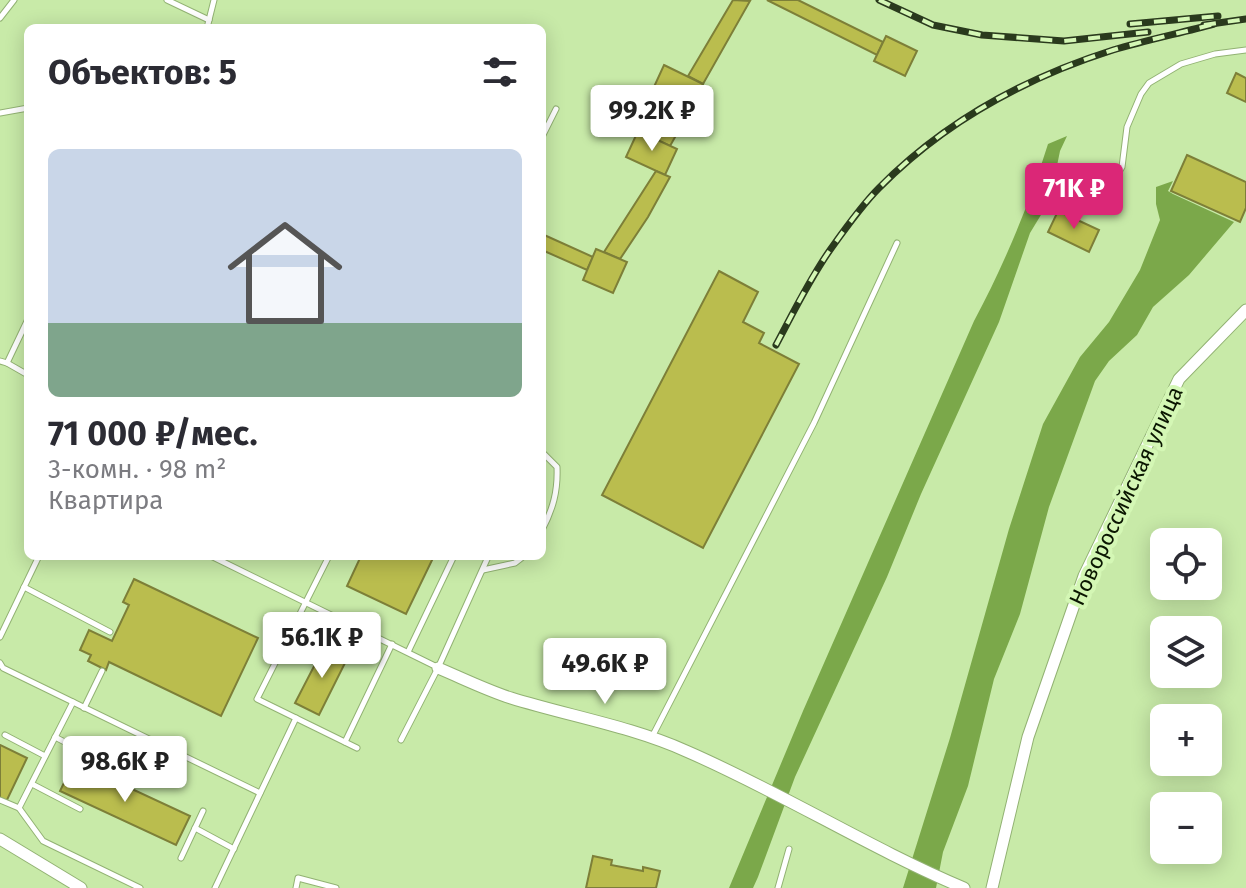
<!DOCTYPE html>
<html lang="ru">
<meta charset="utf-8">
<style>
body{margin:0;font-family:"Fira Sans",sans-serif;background:#f7f7f7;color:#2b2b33;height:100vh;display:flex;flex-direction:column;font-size:30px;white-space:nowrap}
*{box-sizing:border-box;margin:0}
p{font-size:26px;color:#7c7c81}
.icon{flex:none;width:44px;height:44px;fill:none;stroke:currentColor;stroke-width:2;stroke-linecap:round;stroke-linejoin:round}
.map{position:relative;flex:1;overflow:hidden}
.details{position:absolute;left:24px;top:24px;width:522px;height:536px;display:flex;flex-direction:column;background:#fff;border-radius:12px;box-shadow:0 4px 20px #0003}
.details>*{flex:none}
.controls{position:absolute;left:1150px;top:528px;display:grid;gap:16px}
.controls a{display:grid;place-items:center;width:72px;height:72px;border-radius:12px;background:#fff;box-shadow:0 4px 20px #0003;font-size:40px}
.price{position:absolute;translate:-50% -68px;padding:0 18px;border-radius:8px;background:#fff;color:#222;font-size:26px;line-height:52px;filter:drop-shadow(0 2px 4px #0008)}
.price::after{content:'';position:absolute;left:50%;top:48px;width:24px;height:18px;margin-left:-12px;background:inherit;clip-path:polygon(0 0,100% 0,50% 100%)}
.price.current{background:#db2777;color:#fff}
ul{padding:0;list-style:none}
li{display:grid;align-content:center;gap:16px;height:424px;padding:0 24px}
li+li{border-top:2px solid #e1e1e2}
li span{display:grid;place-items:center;height:248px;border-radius:12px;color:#555}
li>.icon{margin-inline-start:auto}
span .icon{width:144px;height:144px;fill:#fffc;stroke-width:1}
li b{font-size:34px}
h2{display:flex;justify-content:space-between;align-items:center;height:96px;padding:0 24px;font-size:34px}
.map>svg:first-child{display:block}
.water{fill:#7ba84a}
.building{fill:#babd4e;stroke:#7d7f38;stroke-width:2}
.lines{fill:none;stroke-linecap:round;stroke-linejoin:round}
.service-casing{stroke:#92b273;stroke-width:7}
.minor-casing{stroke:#92b273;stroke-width:13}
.service{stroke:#fff;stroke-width:5}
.minor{stroke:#fff;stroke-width:11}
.rail-casing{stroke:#2a3a1d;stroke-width:7}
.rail{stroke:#d4f7b5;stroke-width:4;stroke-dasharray:12;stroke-linecap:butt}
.labels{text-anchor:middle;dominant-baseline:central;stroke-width:8;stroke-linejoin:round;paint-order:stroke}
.street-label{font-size:22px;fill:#0a1601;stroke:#d4f7b5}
</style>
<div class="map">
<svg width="1246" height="888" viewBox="0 0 1246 888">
<rect width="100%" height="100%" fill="#c8eaa8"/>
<g class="water">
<path d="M1067,136L1060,151L1050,200L1030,233L999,322L921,494L887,577L795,777L758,877L753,888H729L803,711L974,321C1004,265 1029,205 1048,144Z"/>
<path d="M1173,181L1168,191L1173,194L1234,222L1189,275L1153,307L1137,335L1109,361L1095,381L1049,507L1020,614L994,679L968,786L943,852L936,888H903L950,738L1009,529L1043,424L1080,357L1109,322L1140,270L1160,220L1156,204V187Z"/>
</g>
<g class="building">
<path d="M733,0L750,1L703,84L688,76Z"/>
<path d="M767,0H798L883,42L877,55Z"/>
<path d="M886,36L917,51L905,76L874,61Z"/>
<path d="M664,65L703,84L692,107L653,89Z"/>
<path d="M1236,73L1246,78V102L1227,93Z"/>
<path d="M678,101L692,107L670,146L657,140Z"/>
<path d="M638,131L677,149L665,175L626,157Z"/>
<path d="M1187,155L1246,182V208L1240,222L1171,191Z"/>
<path d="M656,171L670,177L648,217L620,259L604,252Z"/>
<path d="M1058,211L1099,230L1089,252L1048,232Z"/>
<path d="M542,234L593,257L587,270L542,250Z"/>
<path d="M596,249L627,262L613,293L583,280Z"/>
<path d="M719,271L758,292L743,322L764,333L759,343L799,364L703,548L602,495Z"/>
<path d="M361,556H434L406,614L347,586Z"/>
<path d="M134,579L258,638L221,716L109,662L106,670L88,661L91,655L80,650L89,630L112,641L129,605L123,602Z"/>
<path d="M325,645L348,657L319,715L295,703Z"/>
<path d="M0,745L27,758L6,802L0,799Z"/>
<path d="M74,762L190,816L176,845L60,791Z"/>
<path d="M593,856L612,860L611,865L643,871V867L660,871L656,888H586Z"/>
</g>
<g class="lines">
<g class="service-casing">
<g id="service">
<path d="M167,0L209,20"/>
<path d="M0,18L14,0"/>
<path d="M207,28L214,0"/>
<path d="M0,113L28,108"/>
<path d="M542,137L556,109"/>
<path d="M1096,210L1122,167L1127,127L1141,94L1149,83L1181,64L1215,54L1246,50"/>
<path d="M0,361L7,363L28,375"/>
<path d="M7,363L28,319"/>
<path d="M542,452L557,467C558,491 553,509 542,530"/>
<path d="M211,556L437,667"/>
<path d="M329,556L257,699L357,748"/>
<path d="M483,570L515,563L524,556"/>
<path d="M24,587L110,632"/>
<path d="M0,637L39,556"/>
<path d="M408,652L454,556"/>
<path d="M0,663L3,668L260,793"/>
<path d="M84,708L102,671"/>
<path d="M5,735L45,756"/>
<path d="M55,737L99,760"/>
<path d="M652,737L814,423L897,243"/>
<path d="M401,740L438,668L488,557"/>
<path d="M345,742L392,644"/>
<path d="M32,784L80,809"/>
<path d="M0,800L19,808L43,841L140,888"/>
<path d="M19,808L73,702"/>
<path d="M195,828L234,849"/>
<path d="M181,858L203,811"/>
<path d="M215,888L296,718"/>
<path d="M296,888L298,878L336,888"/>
<path d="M778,888L789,849"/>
</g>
</g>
<g class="minor-casing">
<g id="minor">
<path d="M438,668C462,678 486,690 511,698C569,716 630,726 686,751C781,792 869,848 964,888"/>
<path d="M0,839L81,888"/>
<path d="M992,888L1028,737L1084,576L1179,379L1246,310"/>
</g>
</g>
<use href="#service" class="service"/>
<use href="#minor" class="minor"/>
<g class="rail-casing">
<g id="rail">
<path d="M879,0L933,25L982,35L1064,41L1148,32"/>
<path d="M1130,24L1218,16"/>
<path d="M1204,25L1246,19"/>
<path d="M776,345C793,313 809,280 830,250C845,229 861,206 879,188C944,122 1025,78 1113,50C1146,40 1181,33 1214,24"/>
</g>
</g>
<use href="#rail" class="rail"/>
</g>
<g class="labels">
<g class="street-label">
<text transform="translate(1126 496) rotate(-65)">Новороссийская улица</text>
</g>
</g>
</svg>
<div class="controls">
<a><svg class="icon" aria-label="locate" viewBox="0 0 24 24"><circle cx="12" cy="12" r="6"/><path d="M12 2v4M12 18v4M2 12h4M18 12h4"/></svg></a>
<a><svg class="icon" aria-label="layers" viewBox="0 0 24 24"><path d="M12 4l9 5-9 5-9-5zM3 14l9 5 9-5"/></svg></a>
<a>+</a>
<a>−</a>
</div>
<b class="price" style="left:652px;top:153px">99.2K ₽</b>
<b class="price current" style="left:1074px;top:231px">71K ₽</b>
<b class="price" style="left:322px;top:680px">56.1K ₽</b>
<b class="price" style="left:605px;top:706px">49.6K ₽</b>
<b class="price" style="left:125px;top:804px">98.6K ₽</b>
<section class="details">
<h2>Объектов: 5<svg class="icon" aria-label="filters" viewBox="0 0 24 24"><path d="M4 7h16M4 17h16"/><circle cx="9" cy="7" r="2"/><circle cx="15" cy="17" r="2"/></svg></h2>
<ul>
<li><span style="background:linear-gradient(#c9d6e8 70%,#7fa58c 0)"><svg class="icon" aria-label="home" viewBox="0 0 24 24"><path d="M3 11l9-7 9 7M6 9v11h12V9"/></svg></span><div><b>71 000 ₽/мес.</b><p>3-комн. · 98 m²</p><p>Квартира</p></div></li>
</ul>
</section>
</div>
